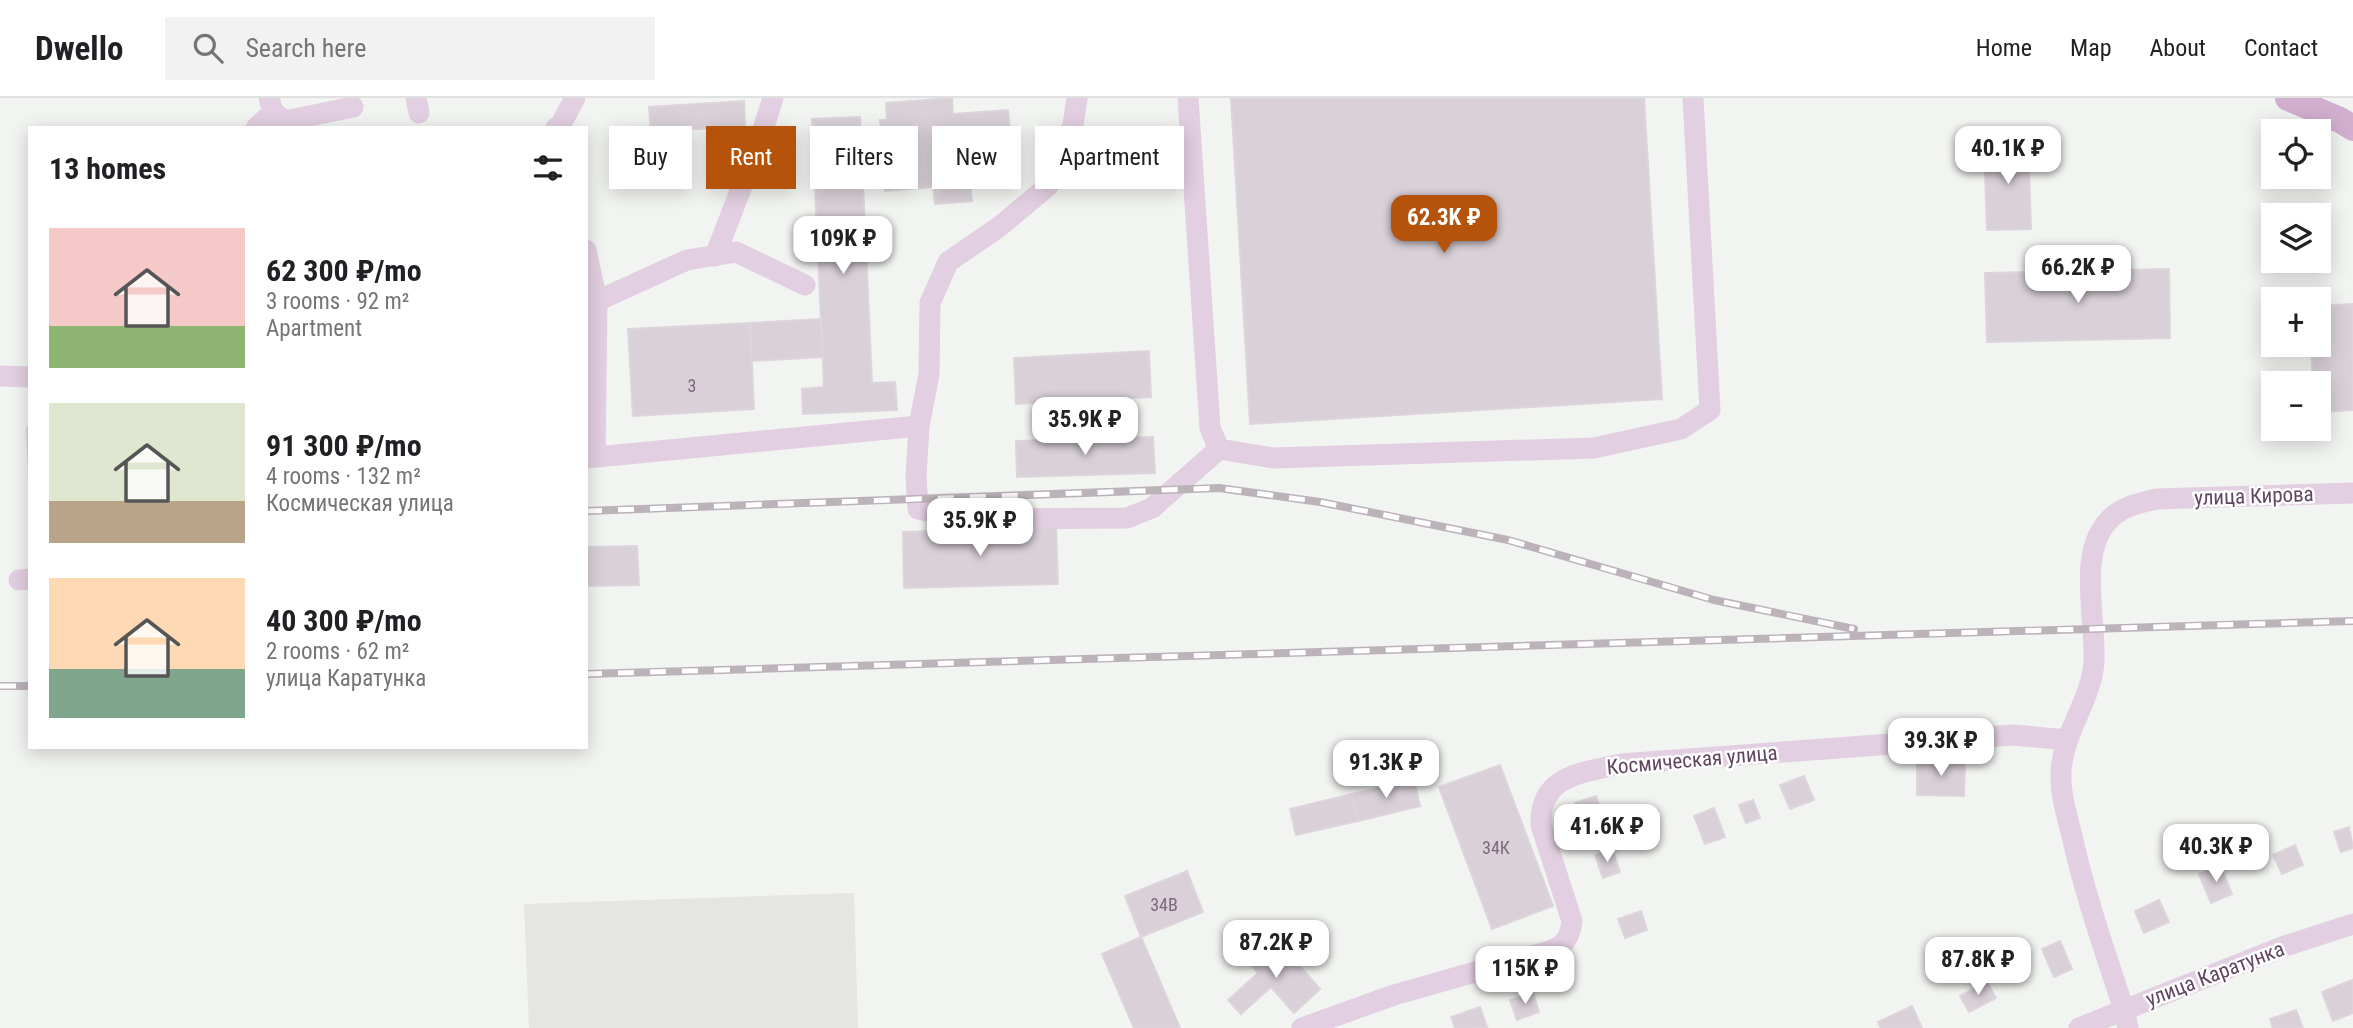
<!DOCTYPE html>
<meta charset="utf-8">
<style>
body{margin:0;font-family:"Roboto Condensed",sans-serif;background:#f2f2f2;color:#202124;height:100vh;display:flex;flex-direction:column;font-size:26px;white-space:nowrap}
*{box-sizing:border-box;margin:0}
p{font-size:23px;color:#757577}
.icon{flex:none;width:38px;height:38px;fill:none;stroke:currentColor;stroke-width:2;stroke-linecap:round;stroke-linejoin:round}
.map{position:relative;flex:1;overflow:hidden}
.drawer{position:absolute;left:28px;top:28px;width:560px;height:623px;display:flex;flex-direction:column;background:#fff;border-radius:0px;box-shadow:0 4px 18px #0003}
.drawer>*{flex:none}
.top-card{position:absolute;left:609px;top:28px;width:665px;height:63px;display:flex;gap:14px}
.tools{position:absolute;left:2261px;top:21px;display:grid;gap:14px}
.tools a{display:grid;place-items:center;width:70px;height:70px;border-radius:0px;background:#fff;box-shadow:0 4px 18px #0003;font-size:35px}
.price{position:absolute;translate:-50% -60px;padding:0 16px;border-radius:14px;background:#fff;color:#222;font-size:23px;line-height:46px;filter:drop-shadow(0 2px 4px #0008)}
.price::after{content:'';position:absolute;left:50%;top:42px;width:21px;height:16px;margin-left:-10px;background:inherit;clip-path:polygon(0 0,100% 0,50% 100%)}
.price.current{background:#b45309;color:#fff}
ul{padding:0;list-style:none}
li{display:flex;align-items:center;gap:21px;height:175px;padding:0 21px}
li span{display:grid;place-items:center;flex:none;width:196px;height:140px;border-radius:0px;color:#555}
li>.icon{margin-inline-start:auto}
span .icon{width:84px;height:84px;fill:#fffc;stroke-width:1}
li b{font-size:30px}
h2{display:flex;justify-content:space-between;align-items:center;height:84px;padding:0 21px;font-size:30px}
.pill{padding:0 24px;border-radius:0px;background:#fff;box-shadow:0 4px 18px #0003;font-size:24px;line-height:63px}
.pill.current{background:#b45309;color:#fff}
header{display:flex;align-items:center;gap:42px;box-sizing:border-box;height:98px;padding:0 35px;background:#fff;border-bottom:2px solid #e0e0e0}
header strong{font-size:33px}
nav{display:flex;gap:38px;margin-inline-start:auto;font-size:24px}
.search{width:490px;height:63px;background:#f2f2f2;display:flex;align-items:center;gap:18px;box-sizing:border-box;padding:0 24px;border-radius:0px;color:#757577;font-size:26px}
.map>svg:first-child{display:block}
.education{fill:#e5e5e3}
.building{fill:#d9d0d8;stroke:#ddd5db;stroke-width:2}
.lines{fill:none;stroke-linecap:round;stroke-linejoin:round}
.minor{stroke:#e2cfe1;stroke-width:21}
.major{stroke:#d2afcf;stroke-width:26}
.rail-casing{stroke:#bcb3ba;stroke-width:8}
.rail{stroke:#fff;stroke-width:5;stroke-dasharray:16;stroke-linecap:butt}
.labels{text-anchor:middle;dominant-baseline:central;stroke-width:5;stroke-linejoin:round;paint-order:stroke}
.number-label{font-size:18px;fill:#7e697d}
.street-label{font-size:21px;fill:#60475f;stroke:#fff}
</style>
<header>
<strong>Dwello</strong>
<div class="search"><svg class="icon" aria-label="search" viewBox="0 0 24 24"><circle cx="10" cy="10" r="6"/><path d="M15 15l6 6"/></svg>Search here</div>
<nav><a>Home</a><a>Map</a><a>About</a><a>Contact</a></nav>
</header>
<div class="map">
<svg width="2353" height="930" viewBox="0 0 2353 930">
<rect width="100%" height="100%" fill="#f2f4f1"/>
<path class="education" d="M854,795L858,930H529L524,806Z"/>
<g class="building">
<path d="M952,0L953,16L1008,12L1014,82L970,86L972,103L935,106L933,89L885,93L880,22H887L886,5Z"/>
<path d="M1231,0H1644L1662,301L1250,326Z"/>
<path d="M744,3L745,28L651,34L649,9Z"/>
<path d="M860,19L872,285L895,284L897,312L803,316L802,291L824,289L812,21Z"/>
<path d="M2028,43L2031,131L1987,132L1984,44Z"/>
<path d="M2169,171L2170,240L1987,244L1985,175Z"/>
<path d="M2353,206V312L2319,314V285H2313L2311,247H2319V208Z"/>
<path d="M821,221L823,259L751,263L750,225Z"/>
<path d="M750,225L754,311L633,318L628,231Z"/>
<path d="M1149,253L1151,299L1016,306L1014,260Z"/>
<path d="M30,329V407L27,330Z"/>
<path d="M1153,339L1155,375L1017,379L1016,343Z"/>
<path d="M1056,429L1058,486L904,490L903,434Z"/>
<path d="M637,448L639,487L587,488L586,449Z"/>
<path d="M1917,662L1965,663L1964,698L1917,697Z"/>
<path d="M1500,667L1553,808L1492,831L1439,689Z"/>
<path d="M1804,678L1814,702L1790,711L1780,687Z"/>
<path d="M1414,682L1420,708L1358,723L1352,696Z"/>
<path d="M1352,696L1358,723L1296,737L1290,711Z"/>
<path d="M1596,698L1602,717L1581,724L1575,705Z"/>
<path d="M1753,702L1760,720L1746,725L1739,707Z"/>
<path d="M1714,710L1725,739L1705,746L1694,718Z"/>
<path d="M2349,729L2353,750L2341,754L2334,734Z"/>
<path d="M2295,747L2303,767L2282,776L2273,757Z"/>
<path d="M1612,751L1620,774L1603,780L1595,757Z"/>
<path d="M2220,767L2232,796L2211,805L2199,776Z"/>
<path d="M1187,773L1203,814L1141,839L1125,798Z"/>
<path d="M2159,802L2169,824L2144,835L2135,813Z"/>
<path d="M1641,813L1647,832L1625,840L1618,821Z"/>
<path d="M1141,839L1180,930H1134L1102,856Z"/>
<path d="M1275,840L1320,891L1294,915L1271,889L1241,916L1228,902L1258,875L1248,864Z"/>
<path d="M2060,843L2072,871L2054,879L2042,851Z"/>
<path d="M2352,882L2353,915L2333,923L2322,894Z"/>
<path d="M1987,884L1996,900L1969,914L1960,898Z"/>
<path d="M1533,895L1539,914L1517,922L1510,902Z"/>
<path d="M1912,908L1922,930H1881L1878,924Z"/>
<path d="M1480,909L1487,929L1455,930L1451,919Z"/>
<path d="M2296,912L2303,930H2273L2270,921Z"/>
</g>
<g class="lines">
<g class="minor">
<path d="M269,0L273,14L285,23L353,9"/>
<path d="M416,0L419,15"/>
<path d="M1077,0L1073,27L1048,88L999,129L948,164L930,205L929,276L919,328L916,378L918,411L968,421L1127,420L1152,410L1219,351"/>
<path d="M1188,0L1210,330L1219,351L1273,360L1594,350L1681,331L1710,312L1693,0"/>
<path d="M256,30L273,14"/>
<path d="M556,30L561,26L575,0"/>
<path d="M586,152L597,203L595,359"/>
<path d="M715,158L759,44L773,0"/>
<path d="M597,203L687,162L736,154L805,187"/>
<path d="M0,278L30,279"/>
<path d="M586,360L919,328"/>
<path d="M19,482L30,481"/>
<path d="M1302,930L1394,897L1549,853C1565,848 1570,839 1572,823L1541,727C1539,677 1582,675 1621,666L2013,637L2068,642"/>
<path d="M2079,930L2282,849L2353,826"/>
<path d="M2128,930L2124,912C2105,854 2085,797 2072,738C2067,718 2060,696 2061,675C2062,635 2092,602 2094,563C2096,519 2076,451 2112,419C2124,408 2141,405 2156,401L2353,395"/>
</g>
<path class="major" d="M2288,0L2340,22L2353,30"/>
<g class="rail-casing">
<g id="rail">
<path d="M586,413L1219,390L1320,404L1508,442L1714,502L1854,531"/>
<path d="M586,576L2353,523"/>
<path d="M0,588H30"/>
</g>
</g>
<use href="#rail" class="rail"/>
</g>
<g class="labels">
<g class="number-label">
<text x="692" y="287">3</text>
<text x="1496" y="749">34К</text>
<text x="1164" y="806">34В</text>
</g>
<g class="street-label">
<text transform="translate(2254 398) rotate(-2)">улица Кирова</text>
<text transform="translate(1692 662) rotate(-5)">Космическая улица</text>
<text transform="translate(2215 876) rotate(-21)">улица Каратунка</text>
</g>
</g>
</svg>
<div class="tools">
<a><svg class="icon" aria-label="locate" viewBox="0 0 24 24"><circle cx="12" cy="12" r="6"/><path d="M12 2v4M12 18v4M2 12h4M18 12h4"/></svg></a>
<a><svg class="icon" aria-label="layers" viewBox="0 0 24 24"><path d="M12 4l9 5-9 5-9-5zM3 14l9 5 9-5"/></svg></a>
<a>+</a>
<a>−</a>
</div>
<b class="price" style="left:2008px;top:88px">40.1K ₽</b>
<b class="price current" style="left:1444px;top:157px">62.3K ₽</b>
<b class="price" style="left:843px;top:178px">109K ₽</b>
<b class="price" style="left:2078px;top:207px">66.2K ₽</b>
<b class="price" style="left:1085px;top:359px">35.9K ₽</b>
<b class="price" style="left:980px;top:460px">35.9K ₽</b>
<b class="price" style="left:1941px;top:680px">39.3K ₽</b>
<b class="price" style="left:1386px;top:702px">91.3K ₽</b>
<b class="price" style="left:1607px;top:766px">41.6K ₽</b>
<b class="price" style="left:2216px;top:786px">40.3K ₽</b>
<b class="price" style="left:1276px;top:882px">87.2K ₽</b>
<b class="price" style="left:1978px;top:899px">87.8K ₽</b>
<b class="price" style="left:1525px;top:908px">115K ₽</b>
<div class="top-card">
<a class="pill">Buy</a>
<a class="pill current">Rent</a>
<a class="pill">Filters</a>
<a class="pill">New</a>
<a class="pill">Apartment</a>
</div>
<section class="drawer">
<h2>13 homes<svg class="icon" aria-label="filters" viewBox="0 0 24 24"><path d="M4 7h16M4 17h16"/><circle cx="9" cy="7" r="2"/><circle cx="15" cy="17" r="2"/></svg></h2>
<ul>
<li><span style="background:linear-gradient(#f6c9c9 70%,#8fb573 0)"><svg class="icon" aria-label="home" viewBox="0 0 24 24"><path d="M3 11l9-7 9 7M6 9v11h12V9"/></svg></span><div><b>62 300 ₽/mo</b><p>3 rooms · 92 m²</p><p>Apartment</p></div></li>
<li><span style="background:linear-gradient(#dfe7d0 70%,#b9a48a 0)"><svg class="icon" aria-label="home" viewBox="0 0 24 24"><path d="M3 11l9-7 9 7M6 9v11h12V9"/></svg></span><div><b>91 300 ₽/mo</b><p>4 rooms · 132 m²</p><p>Космическая улица</p></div></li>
<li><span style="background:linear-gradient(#ffd9b3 65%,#7fa58c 0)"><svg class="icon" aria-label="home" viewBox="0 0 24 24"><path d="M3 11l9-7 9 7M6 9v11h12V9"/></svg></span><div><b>40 300 ₽/mo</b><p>2 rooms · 62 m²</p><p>улица Каратунка</p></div></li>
</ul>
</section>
</div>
